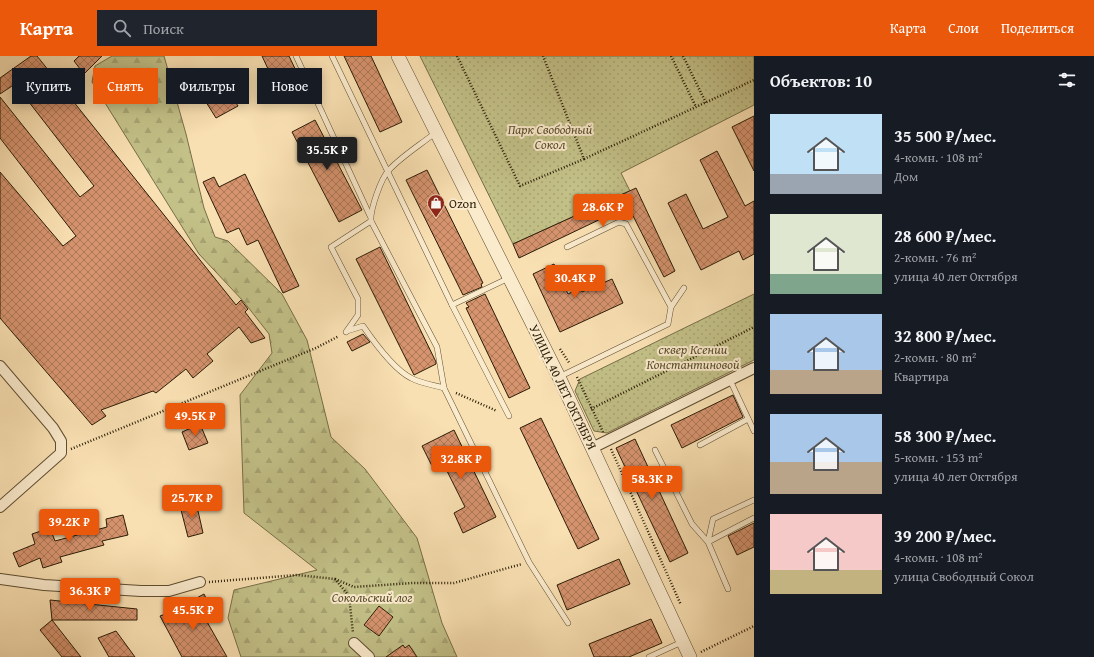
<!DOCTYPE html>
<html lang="ru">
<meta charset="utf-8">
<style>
body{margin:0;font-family:"Gentium Book Plus",serif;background:#20242c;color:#f1f3f6;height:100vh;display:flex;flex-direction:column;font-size:15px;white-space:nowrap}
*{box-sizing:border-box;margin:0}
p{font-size:13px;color:#9ea1a6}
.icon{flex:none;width:22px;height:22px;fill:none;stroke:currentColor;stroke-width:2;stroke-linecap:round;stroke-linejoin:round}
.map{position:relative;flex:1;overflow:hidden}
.side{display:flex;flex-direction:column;background:#171b24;width:340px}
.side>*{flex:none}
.banner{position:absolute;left:12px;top:12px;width:380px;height:36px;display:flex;gap:8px}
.price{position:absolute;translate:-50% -34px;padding:0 9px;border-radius:4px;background:#ea580c;color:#fff;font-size:13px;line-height:26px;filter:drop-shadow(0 1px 2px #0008)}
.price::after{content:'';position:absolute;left:50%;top:24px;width:12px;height:9px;margin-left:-6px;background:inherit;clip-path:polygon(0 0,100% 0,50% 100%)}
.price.on{background:#222;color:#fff}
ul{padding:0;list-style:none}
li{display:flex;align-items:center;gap:12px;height:100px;padding:0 16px}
li span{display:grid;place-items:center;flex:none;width:112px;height:80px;border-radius:0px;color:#555}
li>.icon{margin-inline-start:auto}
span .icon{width:48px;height:48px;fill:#fffc;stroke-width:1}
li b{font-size:17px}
h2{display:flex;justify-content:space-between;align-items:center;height:48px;padding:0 16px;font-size:17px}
.tag{padding:0 14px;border-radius:0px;background:#171b24;box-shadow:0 2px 10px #0003;font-size:14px;line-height:36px}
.tag.on{background:#ea580c;color:#fff}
header{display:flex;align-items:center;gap:24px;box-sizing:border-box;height:56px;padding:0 20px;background:#ea580c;color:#fff}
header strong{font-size:19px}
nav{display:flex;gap:22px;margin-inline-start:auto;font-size:14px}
.search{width:280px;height:36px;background:#20242c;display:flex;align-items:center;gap:10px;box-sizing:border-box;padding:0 14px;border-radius:0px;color:#9ea1a6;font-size:15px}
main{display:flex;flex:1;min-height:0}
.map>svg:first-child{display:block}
.forest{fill:url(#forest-firs);stroke:#766e47}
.park{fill:url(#park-dots);stroke:#766e47}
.building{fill:url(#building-cross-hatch);stroke:#2a1c06}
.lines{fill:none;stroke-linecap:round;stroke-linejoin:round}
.service-casing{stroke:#5e4d31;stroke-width:6}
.minor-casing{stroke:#5e4d31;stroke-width:12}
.tertiary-casing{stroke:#5e4d31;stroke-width:14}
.path{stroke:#2a1c06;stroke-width:2.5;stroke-dasharray:1 2;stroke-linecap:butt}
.service{stroke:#fbebcd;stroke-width:5}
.minor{stroke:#fbebcd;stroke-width:10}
.tertiary{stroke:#fbebcd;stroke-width:13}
.labels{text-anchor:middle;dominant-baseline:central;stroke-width:4;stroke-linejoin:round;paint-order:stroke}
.park-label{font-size:13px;font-style:italic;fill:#584e2d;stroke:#fbebcd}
.poi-label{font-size:13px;fill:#2a1c06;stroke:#fbebcd;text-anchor:start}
.street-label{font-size:13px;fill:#2a1c06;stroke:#fbebcd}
</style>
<header>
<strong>Карта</strong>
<div class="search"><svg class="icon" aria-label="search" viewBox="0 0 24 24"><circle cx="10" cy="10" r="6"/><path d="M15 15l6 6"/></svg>Поиск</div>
<nav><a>Карта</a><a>Слои</a><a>Поделиться</a></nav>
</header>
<main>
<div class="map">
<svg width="754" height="601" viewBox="0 0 754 601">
<defs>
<pattern id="forest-firs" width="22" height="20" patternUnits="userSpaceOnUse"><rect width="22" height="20" fill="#c3c188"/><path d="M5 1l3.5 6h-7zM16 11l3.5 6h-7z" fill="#a8a574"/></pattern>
<pattern id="park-dots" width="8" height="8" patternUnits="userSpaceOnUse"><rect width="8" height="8" fill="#c3c188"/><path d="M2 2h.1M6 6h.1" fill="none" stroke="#a8a574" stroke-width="1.8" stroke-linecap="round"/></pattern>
<pattern id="building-cross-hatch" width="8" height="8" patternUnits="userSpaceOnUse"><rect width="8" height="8" fill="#d5936e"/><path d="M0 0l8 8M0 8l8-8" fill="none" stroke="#ad7758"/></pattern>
</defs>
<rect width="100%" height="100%" fill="#f9e0b2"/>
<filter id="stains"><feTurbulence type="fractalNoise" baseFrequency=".005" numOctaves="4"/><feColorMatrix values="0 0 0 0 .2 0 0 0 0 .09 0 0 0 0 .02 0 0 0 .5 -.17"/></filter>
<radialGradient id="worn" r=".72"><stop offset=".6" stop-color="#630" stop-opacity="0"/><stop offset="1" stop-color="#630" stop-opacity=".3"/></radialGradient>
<path class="forest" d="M112,0H164L186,78L204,152L215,181L228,185L282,238L307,284L331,381L365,413L417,482L442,567L457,601H241L228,562L234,534L317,514L244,457L240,339L272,297L269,278L244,246L199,198L92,26L95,10Z"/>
<g class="park">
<path d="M420,0H754V49L621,117L630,135L513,188Z"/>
<path d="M754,238V304L607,377L594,375L575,335L580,323Z"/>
</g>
<g class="building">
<path d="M31,0H37L236,249L241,244L248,253L245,256L265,282L251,287L239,271L207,298L213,305L193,322L186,313L156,337L153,335L101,354L106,360L92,369L0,262V116L63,190L76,180L0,82V41L80,141L94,130L15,28L0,38V22Z"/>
<path d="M79,0H102L84,18L74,5Z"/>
<path d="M262,0H289L298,19L276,30Z"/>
<path d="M344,0H371L402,66L380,76Z"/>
<path d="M228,34L238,50L216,62L206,46Z"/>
<path d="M754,60V115L732,71Z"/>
<path d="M315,64L362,154L339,166L292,76Z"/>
<path d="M717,95L745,150L754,145V198L743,204L739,195L701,214L668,147L686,138L703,173L728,161L700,104Z"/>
<path d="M427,114L483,227L481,228L482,231L463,239L406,124Z"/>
<path d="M245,118L299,230L283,237L258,184L247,189L239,172L227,177L203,126L214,121L219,131Z"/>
<path d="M636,132L675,215L664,221L628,150L519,202L513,188Z"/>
<path d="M380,191L436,306V308L414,319L356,203Z"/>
<path d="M554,208L568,238L580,232L582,236L612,223L623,247L560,276L533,218Z"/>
<path d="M485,238L530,332L509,342L466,252L469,251L466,247Z"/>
<path d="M363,278L370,286L352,295L347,286Z"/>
<path d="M733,339L743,361L682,392L671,369Z"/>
<path d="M541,362L599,483L578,493L520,372Z"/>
<path d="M200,368L208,387L189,394L182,376Z"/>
<path d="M454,374L496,461L463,477L454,457L465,451L442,405L432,410L422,390Z"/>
<path d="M635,383L688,497L670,506L616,392Z"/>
<path d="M196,446L203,477L188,481L180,450Z"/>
<path d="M123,459L128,479L102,485L104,489L60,501L62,506L43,512L40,502L19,511L13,497L35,488L32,478L50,472L55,485L107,471L106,463Z"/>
<path d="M754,467V491L737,499L728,480Z"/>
<path d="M619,503L630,528L567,554L557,529Z"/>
<path d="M204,538L211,552L202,557L227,601H182L160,560L185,551L184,549Z"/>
<path d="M50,544L137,553V564H52Z"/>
<path d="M379,550L393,561L379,580L364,569Z"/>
<path d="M651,563L662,587L629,601H594L589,588Z"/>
<path d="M52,564L81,601H62L40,574Z"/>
<path d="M116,575L135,601H109L98,582Z"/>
<path d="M403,589L405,592L409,589L417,601H386Z"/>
</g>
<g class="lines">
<g class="service-casing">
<g id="service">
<path d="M296,0L370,160"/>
<path d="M332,0L452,249L509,360"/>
<path d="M371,165L437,291L444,332L529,506L568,567"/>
<path d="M567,191L619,166L626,168L671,251"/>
<path d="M452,249L509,222"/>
<path d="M347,275L363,270C374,286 393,313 411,322C420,327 433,329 444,332"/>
<path d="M346,276L358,259V243L331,191L371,165C370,154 381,122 389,114C402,100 420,89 435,77"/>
<path d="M559,321L668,268L671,251L684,232"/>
<path d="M730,324L754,375"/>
<path d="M700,389L748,363"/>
<path d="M655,394L692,468L708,486L754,462"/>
<path d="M728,533L708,486L713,463L754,444"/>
<path d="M649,601L682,586"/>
</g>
</g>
<g class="minor-casing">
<g id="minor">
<path d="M0,310L53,372L61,385V397L0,451"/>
<path d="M592,392L754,312"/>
<path d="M0,523L44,529L141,535H169L200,526"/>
<path d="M354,587L369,601"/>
</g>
</g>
<g class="tertiary-casing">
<path id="tertiary" d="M398,0L559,321L690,601"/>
</g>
<g class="path">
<path d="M457,0L520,130L584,103L543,0"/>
<path d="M671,0L696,51"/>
<path d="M683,0L706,47"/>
<path d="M584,103L754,24"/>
<path d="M560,293L570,308"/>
<path d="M577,321L603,376"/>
<path d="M456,337L497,355"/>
<path d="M591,353L754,271"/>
<path d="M71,393L316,292L339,280"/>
<path d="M611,393L681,549"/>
<path d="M335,523L354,531L413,527H454L522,508"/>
<path d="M209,526L297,519L335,523L349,540L353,577"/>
<path d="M701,596L754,570"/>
</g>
<use href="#service" class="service"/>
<use href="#minor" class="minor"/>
<use href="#tertiary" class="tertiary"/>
</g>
<defs>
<g id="shop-pin" transform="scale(0.9)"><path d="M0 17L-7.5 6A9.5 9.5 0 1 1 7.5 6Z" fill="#8f2418" stroke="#fbebcd"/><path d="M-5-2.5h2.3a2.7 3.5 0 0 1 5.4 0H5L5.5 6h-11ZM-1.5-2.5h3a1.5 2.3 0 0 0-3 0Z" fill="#fff"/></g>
</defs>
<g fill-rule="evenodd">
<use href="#shop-pin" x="436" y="147"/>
</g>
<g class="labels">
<g class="park-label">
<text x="550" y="73">Парк Свободный<tspan x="550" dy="15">Сокол</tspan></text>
<text x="693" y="293">сквер Ксении<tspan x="693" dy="15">Константиновой</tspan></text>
<text x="372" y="541">Сокольский лог</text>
</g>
<g class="poi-label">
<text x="449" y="147">Ozon</text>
</g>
<g class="street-label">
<text transform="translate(563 331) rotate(64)">УЛИЦА 40 ЛЕТ ОКТЯБРЯ</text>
</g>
</g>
<rect width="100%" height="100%" filter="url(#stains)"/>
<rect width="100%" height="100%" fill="url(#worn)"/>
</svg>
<b class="price on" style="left:327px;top:115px">35.5K ₽</b>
<b class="price" style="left:603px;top:172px">28.6K ₽</b>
<b class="price" style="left:575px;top:243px">30.4K ₽</b>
<b class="price" style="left:195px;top:381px">49.5K ₽</b>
<b class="price" style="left:461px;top:424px">32.8K ₽</b>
<b class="price" style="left:652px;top:444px">58.3K ₽</b>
<b class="price" style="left:192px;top:463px">25.7K ₽</b>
<b class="price" style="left:69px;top:487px">39.2K ₽</b>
<b class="price" style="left:90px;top:556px">36.3K ₽</b>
<b class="price" style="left:193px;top:575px">45.5K ₽</b>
<div class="banner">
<a class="tag">Купить</a>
<a class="tag on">Снять</a>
<a class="tag">Фильтры</a>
<a class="tag">Новое</a>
</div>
</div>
<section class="side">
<h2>Объектов: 10<svg class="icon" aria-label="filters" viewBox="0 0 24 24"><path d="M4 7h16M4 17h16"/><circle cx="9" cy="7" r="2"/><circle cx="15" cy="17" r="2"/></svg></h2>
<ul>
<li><span style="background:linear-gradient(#bfe0f5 75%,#9aa5b1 0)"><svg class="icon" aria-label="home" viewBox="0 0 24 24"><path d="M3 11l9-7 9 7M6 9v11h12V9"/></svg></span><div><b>35 500 ₽/мес.</b><p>4-комн. · 108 m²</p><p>Дом</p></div></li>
<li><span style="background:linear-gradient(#dfe7d0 75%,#7fa58c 0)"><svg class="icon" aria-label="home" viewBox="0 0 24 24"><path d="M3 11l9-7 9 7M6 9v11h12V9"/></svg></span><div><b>28 600 ₽/мес.</b><p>2-комн. · 76 m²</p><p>улица 40 лет Октября</p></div></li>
<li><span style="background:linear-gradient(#a9c7e8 70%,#b9a48a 0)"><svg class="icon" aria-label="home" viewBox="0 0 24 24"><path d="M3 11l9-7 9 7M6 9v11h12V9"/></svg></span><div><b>32 800 ₽/мес.</b><p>2-комн. · 80 m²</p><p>Квартира</p></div></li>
<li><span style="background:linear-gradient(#a9c7e8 60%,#b9a48a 0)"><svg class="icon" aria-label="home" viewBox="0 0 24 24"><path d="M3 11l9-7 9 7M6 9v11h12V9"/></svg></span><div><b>58 300 ₽/мес.</b><p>5-комн. · 153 m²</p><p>улица 40 лет Октября</p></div></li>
<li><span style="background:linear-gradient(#f6c9c9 70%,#c2b280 0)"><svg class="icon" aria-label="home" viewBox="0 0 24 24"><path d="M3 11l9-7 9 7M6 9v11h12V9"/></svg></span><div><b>39 200 ₽/мес.</b><p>4-комн. · 108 m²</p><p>улица Свободный Сокол</p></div></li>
</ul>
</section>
</main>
